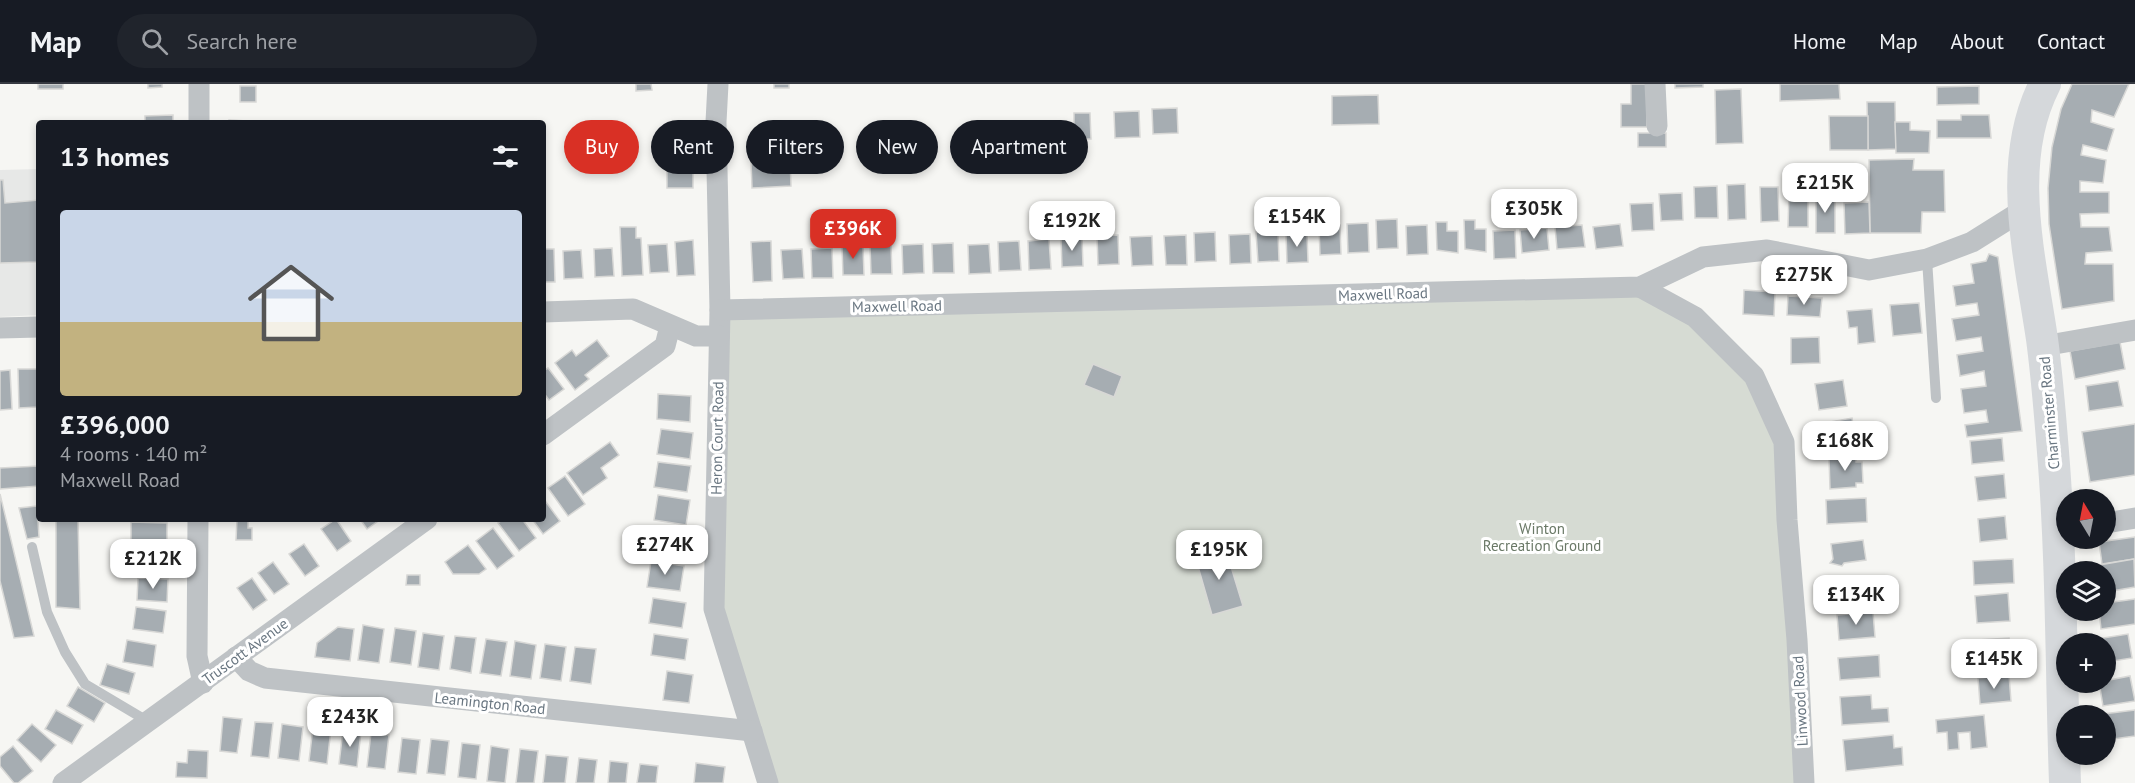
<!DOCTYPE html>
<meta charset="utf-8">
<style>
body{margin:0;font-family:"PT Sans",sans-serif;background:#20242c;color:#f1f3f6;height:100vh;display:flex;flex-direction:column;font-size:22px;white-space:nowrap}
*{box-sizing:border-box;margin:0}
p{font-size:20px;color:#9ea1a6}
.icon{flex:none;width:33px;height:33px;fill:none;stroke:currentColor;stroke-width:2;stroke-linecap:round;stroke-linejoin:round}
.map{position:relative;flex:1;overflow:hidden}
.details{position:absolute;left:36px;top:36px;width:510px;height:402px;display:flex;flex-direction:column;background:#171b24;border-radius:6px;box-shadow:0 3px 9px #0003}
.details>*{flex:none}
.guide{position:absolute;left:564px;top:36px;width:570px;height:54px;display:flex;gap:12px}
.needle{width:39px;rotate:350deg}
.controls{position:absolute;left:2056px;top:405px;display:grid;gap:12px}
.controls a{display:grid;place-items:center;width:60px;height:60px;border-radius:50%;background:#171b24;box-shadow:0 3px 9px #0003;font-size:30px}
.price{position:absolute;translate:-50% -51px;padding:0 14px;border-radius:12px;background:#fff;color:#222;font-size:20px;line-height:39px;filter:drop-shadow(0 2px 3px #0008)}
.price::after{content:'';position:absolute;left:50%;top:36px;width:18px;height:14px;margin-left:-9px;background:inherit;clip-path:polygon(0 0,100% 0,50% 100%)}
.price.active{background:#d93025;color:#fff}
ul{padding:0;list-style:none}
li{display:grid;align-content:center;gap:12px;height:318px;padding:0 24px}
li+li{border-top:2px solid #363941}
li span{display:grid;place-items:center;height:186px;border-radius:6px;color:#555}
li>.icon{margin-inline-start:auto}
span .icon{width:108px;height:108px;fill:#fffc;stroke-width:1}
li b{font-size:26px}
h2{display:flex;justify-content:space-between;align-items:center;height:72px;padding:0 24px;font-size:26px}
.chip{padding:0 21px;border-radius:27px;background:#171b24;box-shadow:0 3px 9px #0003;font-size:21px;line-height:54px}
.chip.active{background:#d93025;color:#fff}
header{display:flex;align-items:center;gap:36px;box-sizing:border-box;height:84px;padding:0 30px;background:#171b24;border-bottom:2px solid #363941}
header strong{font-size:28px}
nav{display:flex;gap:33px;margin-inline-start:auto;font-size:21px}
.search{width:420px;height:54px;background:#20242c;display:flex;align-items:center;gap:15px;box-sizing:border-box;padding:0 21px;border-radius:33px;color:#9ea1a6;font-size:22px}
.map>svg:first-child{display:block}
.built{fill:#e7e8e7}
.green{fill:#d6dbd3}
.building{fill:#a6adb2;stroke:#d8d8d6;stroke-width:1.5}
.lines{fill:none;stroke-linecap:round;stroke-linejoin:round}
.lane{stroke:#bec2c5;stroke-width:10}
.street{stroke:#bec2c5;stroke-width:21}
.secondary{stroke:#d5d8db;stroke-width:32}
.labels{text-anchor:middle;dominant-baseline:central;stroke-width:6;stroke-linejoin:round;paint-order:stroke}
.street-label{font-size:15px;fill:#697681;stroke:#fff}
.park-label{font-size:15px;fill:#6a7967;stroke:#fff}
</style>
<header>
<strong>Map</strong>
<div class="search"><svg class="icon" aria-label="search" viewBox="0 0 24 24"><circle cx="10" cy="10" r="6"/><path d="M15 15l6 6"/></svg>Search here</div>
<nav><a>Home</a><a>Map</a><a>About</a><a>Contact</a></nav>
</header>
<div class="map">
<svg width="2135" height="699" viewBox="0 0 2135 699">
<rect width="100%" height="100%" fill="#f6f6f3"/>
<path class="built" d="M39,85V231L0,233V86Z"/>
<path class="green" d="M1652,203L1754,292L1784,358L1804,699H768L714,525L720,226Z"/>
<g class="building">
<rect x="38" y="0" width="25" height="5"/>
<path d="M148,0H162V3L148,4Z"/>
<path d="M636,0H651L652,6L636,7Z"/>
<rect x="774" y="0" width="15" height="4"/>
<path d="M1631,0H1647V43H1621V20H1631Z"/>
<path d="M1675,0H1703V3L1675,4Z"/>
<path d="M1780,0H1839L1840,15L1780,17Z"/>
<path d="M2072,0H2129L2114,33L2092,26L2091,38L2114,45L2107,67L2083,61L2081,71L2106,76L2103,99L2080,97V108H2109V129L2080,130L2081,143H2109L2112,167L2086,169L2085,180H2113L2114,217L2062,225L2049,140L2048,104L2052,63L2061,25Z"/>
<rect x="240" y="2" width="16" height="16"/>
<path d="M1979,2V20L1937,21V3Z"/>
<path d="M1741,5L1743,59L1716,60L1715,6Z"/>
<path d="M1378,11L1379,40L1332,41V12Z"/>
<path d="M1867,18H1895L1896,65L1868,66Z"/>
<path d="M1177,24L1178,49L1153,50L1152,25Z"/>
<path d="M1139,27L1140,53L1115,54L1114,28Z"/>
<path d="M1074,29H1090L1091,55H1074Z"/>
<path d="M173,31V39H145V32Z"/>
<path d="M1961,31H1989L1991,54H1937V36H1961Z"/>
<path d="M1829,32H1868V66H1830Z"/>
<path d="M229,36L247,37V39H229Z"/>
<path d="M1895,38H1910V46L1930,47L1929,69H1896Z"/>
<path d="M678,46L696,47L694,75L676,74Z"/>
<rect x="1638" y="49" width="28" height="14"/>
<path d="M790,75L791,102L752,104L751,77Z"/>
<path d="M1914,75L1913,86H1944L1945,128H1922L1921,149H1870L1869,76Z"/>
<path d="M667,80L693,81V104H667Z"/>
<path d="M0,96H3L5,119L39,116V178L0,179Z"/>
<path d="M1745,100L1746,135L1728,136L1727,101Z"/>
<path d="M1717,102L1718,134H1695L1694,103Z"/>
<path d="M1760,103H1778L1779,137L1761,138Z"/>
<path d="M1789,107H1808V143H1788Z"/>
<path d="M1682,109L1683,136L1661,137L1659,110Z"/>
<rect x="1816" y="112" width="19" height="37"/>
<path d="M1869,118L1870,149L1845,150L1844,119Z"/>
<path d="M1653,119L1654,146L1632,147L1630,120Z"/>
<path d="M1397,135L1398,164L1377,165L1376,136Z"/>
<path d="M1464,136H1475V145H1486V168L1465,165Z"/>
<path d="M1436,138H1447V147H1458V169L1437,166Z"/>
<path d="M1368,139L1369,168L1348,169L1347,140Z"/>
<path d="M1620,140L1623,162L1596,165L1593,143Z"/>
<path d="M1340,141L1341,170L1320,171L1319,142Z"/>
<path d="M1427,141L1428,170L1407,171L1406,142Z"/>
<path d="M1582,141L1585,163L1557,165L1555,143Z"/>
<path d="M620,143H636V154H641L643,191L622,192Z"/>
<path d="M1547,144L1549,166L1522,169L1520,146Z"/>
<path d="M1515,146L1516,174L1494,175L1493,147Z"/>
<path d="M1215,148L1216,177L1195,178L1194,149Z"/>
<path d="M1256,148H1278L1279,177L1258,178Z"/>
<path d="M1307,149L1308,178L1287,179L1286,150Z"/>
<path d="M1250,150L1251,179L1230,180L1229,151Z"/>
<path d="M1118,151L1119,180L1098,181L1097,152Z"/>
<path d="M1186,151L1187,181H1166L1164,152Z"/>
<path d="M1152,152L1153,181L1132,182L1130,153Z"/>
<path d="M1082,153L1083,182L1062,183L1061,154Z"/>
<path d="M1049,155L1051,185L1029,186L1028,157Z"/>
<path d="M693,156L695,191L677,192L675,158Z"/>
<path d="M771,157L772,197L753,198L751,158Z"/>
<path d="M1019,157L1021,186L999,187L998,158Z"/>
<path d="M953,159L954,189H933L932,160Z"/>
<path d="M667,160L669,188L650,189L648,161Z"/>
<path d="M891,160L892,190H871L870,161Z"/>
<path d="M923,160L924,189L903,190L902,161Z"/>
<path d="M989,160L991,189L969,190L968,161Z"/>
<path d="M842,162H863L864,191H843Z"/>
<path d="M612,164L614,192L595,193L594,165Z"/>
<path d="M832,164L833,194H812L811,165Z"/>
<path d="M543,165H554L555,198H543Z"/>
<path d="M802,165L804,194L783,195L781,166Z"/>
<path d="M581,166L583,194L564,195L563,167Z"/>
<path d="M1989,170L1998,173L2022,347L1967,353L1965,341L1988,338L1986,326L1964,329L1961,305L1986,302L1984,287L1960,292L1957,271L1983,267L1981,253L1956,257L1952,235L1979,231L1977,219L1956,222L1953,202L1974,199L1971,180L1986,177Z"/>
<path d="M1744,206L1775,208L1774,232L1743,230Z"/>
<path d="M1788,212L1822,214L1820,233L1787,231Z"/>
<path d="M1919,219L1922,249L1893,252L1890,221Z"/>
<path d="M1872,225L1875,258L1858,260L1857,243L1849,244L1847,227Z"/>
<path d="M1819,253L1820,279L1791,280V254Z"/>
<path d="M597,256L609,272L585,291L589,295L575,306L555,279L572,266L576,272Z"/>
<path d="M2120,258L2125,285L2075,295L2070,267Z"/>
<path d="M1093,280L1122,292L1114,313L1084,301Z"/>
<path d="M548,284L564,305L549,316L543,308V287Z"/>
<path d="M18,285H37L38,323L19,324Z"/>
<path d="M10,286L12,325L0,326V287Z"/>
<path d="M1843,296L1847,322L1819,326L1815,300Z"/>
<path d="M2118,297L2123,322L2089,327L2086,302Z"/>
<path d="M658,310L691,312L690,338L657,335Z"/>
<path d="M1852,334L1856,361L1828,365L1824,339Z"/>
<path d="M2135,340V391L2090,398L2082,348Z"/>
<path d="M661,345L693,349L690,375L657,370Z"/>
<path d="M2002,354L2004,377L1972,380L1970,357Z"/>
<path d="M610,358L619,371L601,384L607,394L583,411L567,389Z"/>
<path d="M1856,372V378H1862L1863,399H1856V403L1830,405L1829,374Z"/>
<path d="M658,378L691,382L687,408L654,403Z"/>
<path d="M39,382V402L0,405V384Z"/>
<path d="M2004,390L2006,414L1978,417L1975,393Z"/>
<path d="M565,392L585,420L568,432L548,404Z"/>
<path d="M0,410L34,552L14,554L0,497Z"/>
<path d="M658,411L690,416L686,441L654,436Z"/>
<path d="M543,414L560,437L543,450L532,435H543Z"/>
<path d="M1866,414L1867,438L1827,440L1826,416Z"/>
<path d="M37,422L39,453L27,455L19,424Z"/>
<path d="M2005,432L2007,455L1980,458L1978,435Z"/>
<path d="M56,435H78L80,525L56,523Z"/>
<path d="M237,435H248V444H252V456H236Z"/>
<path d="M336,435L351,457L337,467L321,445Z"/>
<path d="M360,435H381L367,445Z"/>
<path d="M504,435H522L536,454L519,467L498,439Z"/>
<path d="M131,438L167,439V457H131Z"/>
<path d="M493,444L514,472L497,485L476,457Z"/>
<path d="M656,445L688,449L684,474L652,470Z"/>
<path d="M2135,453V475L2102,480L2099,458Z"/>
<path d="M1863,456L1866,476L1844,479L1842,482L1830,479L1833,475L1831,460Z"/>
<path d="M304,460L319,482L305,492L289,470Z"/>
<path d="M468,461L486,485L479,490H453L445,478Z"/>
<path d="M1225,463L1243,522L1212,531L1195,472Z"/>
<rect x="138" y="467" width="30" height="22"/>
<path d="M2013,475L2014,499L1974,501L1973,477Z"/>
<path d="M2134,475L2135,503L2106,508V488H2100L2099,481Z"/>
<path d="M651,477L684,482L680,507L647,503Z"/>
<path d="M273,478L289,500L274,510L258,489Z"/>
<path d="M407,491H420V501H406Z"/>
<path d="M138,494L168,495L167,518L137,516Z"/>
<path d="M252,494L267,516L253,526L237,504Z"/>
<path d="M1872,494L1873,504L1864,505L1866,518L1831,522L1828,498Z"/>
<path d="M2008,509L2010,537L1977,539L1975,512Z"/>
<path d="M653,514L686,519L682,544L649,539Z"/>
<path d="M2135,515V540L2101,545L2099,526H2106V519Z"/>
<path d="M136,523L166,527L163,549L133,545Z"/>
<path d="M1873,528L1875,553L1839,556L1837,531Z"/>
<path d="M363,541L384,545L379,579L358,576Z"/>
<path d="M338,543L354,545L350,577L315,573L317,559Z"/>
<path d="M395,544L416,547L411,581L390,578Z"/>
<path d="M423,549L444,552L439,586L418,583Z"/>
<path d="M654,550L688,555L685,576L651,571Z"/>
<path d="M2128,550L2132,574L2107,578L2106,560L2103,554Z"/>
<path d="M455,552L476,554L471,589L450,585Z"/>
<path d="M2009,554L2011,585L1980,587L1978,556Z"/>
<path d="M486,555L507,558L501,592L480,589Z"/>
<path d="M127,556L156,561L153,583L123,578Z"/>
<path d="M515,557L536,561L531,595L510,592Z"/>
<path d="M545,560L566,563L561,597L540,594Z"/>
<path d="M575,563L596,565L591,600L570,597Z"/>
<path d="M1879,571L1880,593L1840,596L1838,574Z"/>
<path d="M107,580L135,589L129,610L100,601Z"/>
<path d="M667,587L693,591L689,619L663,616Z"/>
<path d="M2009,591L2011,617L1980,620L1978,594Z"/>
<path d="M2130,592L2135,617L2103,622L2099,598Z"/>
<path d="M78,603L105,619L94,638L67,622Z"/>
<path d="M1871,611L1872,625L1888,624L1889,638L1842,641L1840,613Z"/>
<path d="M56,626L83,641L72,660L45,645Z"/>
<path d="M2135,626V652L2106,656V632L2103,630Z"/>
<path d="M1984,631L1987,663L1971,665L1970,648L1958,649L1959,665L1948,666L1947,648L1937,649L1936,636Z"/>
<path d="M223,633L242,635L237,669L220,667Z"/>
<path d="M255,638L273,639L269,674L251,672Z"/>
<path d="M32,640L56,661L41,678L17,656Z"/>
<path d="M282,640L303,643L299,677L278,674Z"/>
<path d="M313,643L331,645L327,680L309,677Z"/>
<path d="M343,646L361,648L357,683L339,680Z"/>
<path d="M371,649L389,651L385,685L367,683Z"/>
<path d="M1893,651L1894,664L1902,663L1903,681L1846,687L1843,656Z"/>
<path d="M402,654L420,656L416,690L398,688Z"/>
<path d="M431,655L449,657L445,691L427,689Z"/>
<path d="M462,659L480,661L476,695L458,693Z"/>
<path d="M13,662L33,687L18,699H14L0,682V673Z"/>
<path d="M491,662L509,665L505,699L487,697Z"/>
<path d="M520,665L538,667L534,699H516Z"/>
<path d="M188,666L208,667L207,694L176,693L177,678L187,679Z"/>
<path d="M546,671L568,673L565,699H543Z"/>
<path d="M579,674L597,676L594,699H576Z"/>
<path d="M610,677L628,679L626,699H608Z"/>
<path d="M696,679L725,683L723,699H694Z"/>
<path d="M640,680L658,682L656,699H637Z"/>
</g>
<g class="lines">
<g class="lane">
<path d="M1927,175L1936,314"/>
<path d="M32,463L47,528L65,568L85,600L149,638"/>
</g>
<g class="street">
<path d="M199,0V39"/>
<path d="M718,0L716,38L720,226L714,525L768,699"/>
<path d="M1655,0L1657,42"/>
<path d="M1640,203L1695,233L1754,292L1784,358L1787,436L1797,556L1804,699"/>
<path d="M720,226L1640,203L1703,173L1767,166L1869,186L1927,175L1972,158L2023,126"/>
<path d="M543,228L633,225L696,252H719"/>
<path d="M0,244L39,243"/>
<path d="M2043,262L2135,246"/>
<path d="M543,351L665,262L670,242"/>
<path d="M198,435L197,572L203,599"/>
<path d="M2106,439L2135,434"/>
<path d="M236,573L249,587L265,594L752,647"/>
<path d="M63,699L427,435"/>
</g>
<path class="secondary" d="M2045,0C2005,78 2030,173 2042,255C2047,292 2050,330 2053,368C2062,478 2061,589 2065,699"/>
</g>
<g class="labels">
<g class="street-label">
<text transform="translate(1383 210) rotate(-2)">Maxwell Road</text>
<text transform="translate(897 222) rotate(-1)">Maxwell Road</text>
<text transform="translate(2049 329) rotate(-95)">Charminster Road</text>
<text transform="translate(717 354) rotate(-89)">Heron Court Road</text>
<text transform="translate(245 567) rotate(-36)">Truscott Avenue</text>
<text transform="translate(1800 617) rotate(-93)">Linwood Road</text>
<text transform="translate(490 619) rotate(6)">Leamington Road</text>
</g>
<g class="park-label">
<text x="1542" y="444">Winton<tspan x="1542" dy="17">Recreation Ground</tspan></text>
</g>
</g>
</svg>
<div class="controls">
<a><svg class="needle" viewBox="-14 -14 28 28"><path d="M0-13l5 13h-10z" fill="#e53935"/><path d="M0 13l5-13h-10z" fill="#9ea1a6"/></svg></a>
<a><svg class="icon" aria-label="layers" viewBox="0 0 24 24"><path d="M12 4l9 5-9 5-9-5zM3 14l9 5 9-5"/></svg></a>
<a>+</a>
<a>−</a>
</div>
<b class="price" style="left:1825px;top:130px">£215K</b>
<b class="price" style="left:1534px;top:156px">£305K</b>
<b class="price" style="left:1297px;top:164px">£154K</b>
<b class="price" style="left:1072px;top:168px">£192K</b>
<b class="price active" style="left:853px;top:176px">£396K</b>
<b class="price" style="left:1804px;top:222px">£275K</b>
<b class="price" style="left:1845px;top:388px">£168K</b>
<b class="price" style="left:665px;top:492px">£274K</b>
<b class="price" style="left:1219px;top:497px">£195K</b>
<b class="price" style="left:153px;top:506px">£212K</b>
<b class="price" style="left:1856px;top:542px">£134K</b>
<b class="price" style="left:1994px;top:606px">£145K</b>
<b class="price" style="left:350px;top:664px">£243K</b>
<div class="guide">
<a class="chip active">Buy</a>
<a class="chip">Rent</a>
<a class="chip">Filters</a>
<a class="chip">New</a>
<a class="chip">Apartment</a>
</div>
<section class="details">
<h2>13 homes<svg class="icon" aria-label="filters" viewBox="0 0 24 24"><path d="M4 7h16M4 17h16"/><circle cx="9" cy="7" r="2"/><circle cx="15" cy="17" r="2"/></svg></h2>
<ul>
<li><span style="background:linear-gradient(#c9d6e8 60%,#c2b280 0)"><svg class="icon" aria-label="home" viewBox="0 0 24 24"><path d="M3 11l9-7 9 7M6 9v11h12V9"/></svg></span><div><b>£396,000</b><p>4 rooms · 140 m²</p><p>Maxwell Road</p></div></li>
</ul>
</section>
</div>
